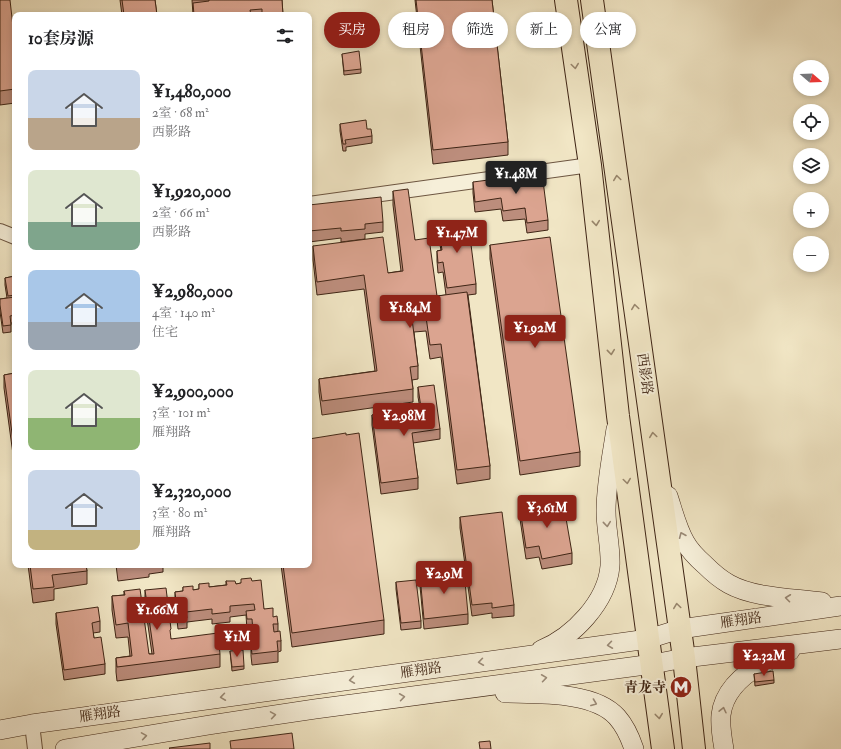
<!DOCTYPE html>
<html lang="zh">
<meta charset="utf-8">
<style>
body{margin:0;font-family:"IM FELL Double Pica","Noto Serif SC",serif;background:#f2f2f2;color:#202124;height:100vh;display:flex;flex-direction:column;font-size:15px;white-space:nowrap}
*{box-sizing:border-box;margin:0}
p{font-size:13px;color:#757577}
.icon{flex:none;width:22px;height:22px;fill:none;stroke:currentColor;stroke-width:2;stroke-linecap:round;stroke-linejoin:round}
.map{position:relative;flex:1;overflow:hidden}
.panel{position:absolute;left:12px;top:12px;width:300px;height:556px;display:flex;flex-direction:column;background:#fff;border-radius:8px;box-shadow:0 2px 6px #0003}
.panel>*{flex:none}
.hud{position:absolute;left:324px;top:12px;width:380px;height:36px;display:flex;gap:8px}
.needle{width:26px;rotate:109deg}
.fabs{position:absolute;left:793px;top:60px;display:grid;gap:8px}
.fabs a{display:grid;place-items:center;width:36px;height:36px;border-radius:50%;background:#fff;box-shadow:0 2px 6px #0003;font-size:20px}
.price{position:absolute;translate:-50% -34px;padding:0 9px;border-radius:4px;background:#8f2418;color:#fff;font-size:13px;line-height:26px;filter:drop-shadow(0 1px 2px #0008)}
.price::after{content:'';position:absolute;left:50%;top:24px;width:12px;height:9px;margin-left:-6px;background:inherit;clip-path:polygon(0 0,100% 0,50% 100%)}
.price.current{background:#222;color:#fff}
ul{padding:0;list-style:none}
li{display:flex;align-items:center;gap:12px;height:100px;padding:0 16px}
li span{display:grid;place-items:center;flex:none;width:112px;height:80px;border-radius:8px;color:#555}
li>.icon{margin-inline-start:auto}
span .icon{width:48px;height:48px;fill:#fffc;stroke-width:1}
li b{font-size:17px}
h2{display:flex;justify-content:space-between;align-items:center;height:48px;padding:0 16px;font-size:17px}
.chip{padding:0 14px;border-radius:18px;background:#fff;box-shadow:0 2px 6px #0003;font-size:14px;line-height:36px}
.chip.current{background:#8f2418;color:#fff}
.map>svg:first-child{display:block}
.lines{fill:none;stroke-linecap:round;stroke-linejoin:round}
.street-casing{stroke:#6c5541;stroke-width:16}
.secondary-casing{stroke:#3f2515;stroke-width:20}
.primary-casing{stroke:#3f2515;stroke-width:24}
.street{stroke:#f6efd9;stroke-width:14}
.secondary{stroke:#f6efd9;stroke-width:19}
.primary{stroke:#f1e6c5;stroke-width:22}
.wall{fill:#bc8d7c;stroke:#3f2515}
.building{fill:#dba490;stroke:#3f2515}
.oneway{stroke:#98866d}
.oneway2{stroke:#9a8a77}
.labels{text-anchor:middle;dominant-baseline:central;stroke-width:4;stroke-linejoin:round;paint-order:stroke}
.street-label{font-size:14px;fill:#3f2515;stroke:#f6efd9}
.poi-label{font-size:14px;font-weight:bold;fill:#3f2515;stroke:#f6efd9;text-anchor:end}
</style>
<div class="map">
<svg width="841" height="749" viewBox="0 0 841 749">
<rect width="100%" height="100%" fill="#f1e6c5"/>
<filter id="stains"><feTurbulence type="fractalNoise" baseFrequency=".005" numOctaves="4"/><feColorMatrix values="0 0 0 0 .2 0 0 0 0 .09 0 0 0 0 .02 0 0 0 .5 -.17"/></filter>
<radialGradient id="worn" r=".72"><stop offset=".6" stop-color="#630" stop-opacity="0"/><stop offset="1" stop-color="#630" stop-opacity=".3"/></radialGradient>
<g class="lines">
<g class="street-casing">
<g id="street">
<path d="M309,204L590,165"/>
<path d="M0,231L15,237"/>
<path d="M32,724L35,749"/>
</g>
</g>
<g class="secondary-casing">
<g id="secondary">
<path d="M668,496C673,511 677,528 685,542C690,551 697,558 705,565C712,572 720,579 729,584C754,598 793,598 822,602"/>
<path d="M541,650C573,637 607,602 610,566C611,548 606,530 606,511C606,484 612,456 616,429"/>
<path d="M505,693C537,694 594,691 617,717C625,726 630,737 634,749"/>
<path d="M0,730L32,724L648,639L680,629L841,606"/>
<path d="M65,749L209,725L315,709L653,664L684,658L841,639"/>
<path d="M724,749C722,738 720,727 721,715C725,681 761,662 790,651"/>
</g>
</g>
<g class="primary-casing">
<g id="primary">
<path d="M566,0L590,165L618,416L663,749"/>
<path d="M592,0L684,658L694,749"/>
</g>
</g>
<use href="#street" class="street"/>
<use href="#secondary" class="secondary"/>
<use href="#primary" class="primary"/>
</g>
<g class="wall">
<path d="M0,0L15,45V103L0,105Z"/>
<path d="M120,0H155L157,15H122Z"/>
<path d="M192,0H282L283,15H193Z"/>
<path d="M415,0H492L508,142V155L433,164Z"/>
<path d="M342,54L361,69V73L344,75Z"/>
<path d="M340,124L367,129L372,136V143L346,147V151H343L340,131Z"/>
<path d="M473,182L548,220V230L527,233L525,219L503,221L501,209L475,212L473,193Z"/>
<path d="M393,191L415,240L437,296L446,295L443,272L438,273L437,261V251L441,250L438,235V225L476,284V294L468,295L490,466V479L457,484L441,357L430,359L426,331L414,332L418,366V379L412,380L413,389V402L322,415L319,392V379L375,371L364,289L317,295L313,260V246L388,273L401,271L393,205Z"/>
<path d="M309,205L383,222V232L365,234V239L341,242V238L309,242Z"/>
<path d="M490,245L580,452V466L520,475L490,259Z"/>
<path d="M15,276V323H11V332L3,333L0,312V299L7,298L5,285V278Z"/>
<path d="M15,373V469L4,388V375Z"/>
<path d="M418,387L440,429V439L413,443L418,478V489L381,494L372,425V415L420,408L418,397Z"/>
<path d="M520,509L572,553V564L542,569L539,557L526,559L520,519Z"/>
<path d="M460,517L514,605V616L492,618V613L472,616L460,528Z"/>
<path d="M28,565H86L87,571V584L54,589V600L33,603Z"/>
<path d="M116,565H163V572L149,574V577L118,581Z"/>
<path d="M281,565H309L384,620V634L292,647Z"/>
<path d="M420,576L468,614V624L424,629L420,586Z"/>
<path d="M226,581L236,584L241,583L252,581L264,609L273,617L278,624V632L281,641V651L278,652V662L252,665L251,656V646L253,645L252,629L247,630L246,615L230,617V622L212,624V619L187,622V628L178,629L175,602V592L183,591V587L193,590L199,589V584L209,587L226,585Z"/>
<path d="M396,582L421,621V628L401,630L396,589Z"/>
<path d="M145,590L171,639L220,654V667L117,681L116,672V658L130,656L128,637L116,638L112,610V596L124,595V591L149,654H152L145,604Z"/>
<path d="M56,613L100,621V632L93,633L94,638L105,664V674L64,680L56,624Z"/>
<path d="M230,651L244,666V669L232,671Z"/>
<path d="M754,674L774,680V683L755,686Z"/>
</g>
<g class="building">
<path d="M0,0H10L15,45V89L0,91Z"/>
<path d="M122,0H155L157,15H124Z"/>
<path d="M209,0H282L283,15H262V9L250,10L251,15H232V14L222,15H194L193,3L209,1Z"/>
<path d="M416,0H492L508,142L433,150Z"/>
<path d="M359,51L361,69L344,71L342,54Z"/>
<path d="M366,120L367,129H371L372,136L345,140L346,144H343L340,124Z"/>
<path d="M542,173L548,220L527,223L525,208L503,211L501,198L475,202L473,182Z"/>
<path d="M408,189L415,240L429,238L437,296L467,292L490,466L457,470L441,344L430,345L426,317L412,319L418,366L410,367L413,389L322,401L319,379L377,371L364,275L317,282L313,246L383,237L388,273L403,271L393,191Z"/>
<path d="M381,197L383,222L365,224V229L341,231V228L309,231V205Z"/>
<path d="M468,221L476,284L447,288L443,262L438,263L437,251L442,250L438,225Z"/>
<path d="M550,237L580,452L520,461L490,245Z"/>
<path d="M15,276V295L8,296L5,278Z"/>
<path d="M15,297V315L10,316L11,325L3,326L0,305V299Z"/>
<path d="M15,373V455L4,375Z"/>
<path d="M434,385L440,429L412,433L418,478L381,483L372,415L421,408L418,387Z"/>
<path d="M346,433V435L359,433L384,620L292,633L283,565H309V439Z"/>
<path d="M563,501L572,553L542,559L539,546L526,548L520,509Z"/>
<path d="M502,512L514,605L492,608V603L472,605L460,517Z"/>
<path d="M30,565H86L87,571L52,575L54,587L33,589Z"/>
<path d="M118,565H135L118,567Z"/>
<path d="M464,571L468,614L424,619L420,576Z"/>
<path d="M251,578L252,581L261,580L264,609L273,608V617L277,616L278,624H273L274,632L280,631L281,641H277L278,651L252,654L251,646L254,645L252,619H247L246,611L255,610L254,604L230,606V612L212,614V609L186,612L187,618L178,619L175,592L183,591V587L193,586V590L199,589V584L209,583V587L227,585L226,581H235L236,584L241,583V579Z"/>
<path d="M416,580L421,621L401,623L396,582Z"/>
<path d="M166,588L171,629L170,630L171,639L218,633L220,654L117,667L116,658L132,656L128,623L116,625L112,596L125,595L124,591L140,589L149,654H154L145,590Z"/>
<path d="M98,607L100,621L92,623L94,638L101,637L105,664L64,670L56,613Z"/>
<path d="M243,650L244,666L232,667L230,651Z"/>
<path d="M773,671L774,680L755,682L754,674Z"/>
<path d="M292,733L294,749H231L230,741Z"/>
<path d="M490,741L491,749H480L479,742Z"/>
<path d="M210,743V749H170L169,748Z"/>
</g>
<defs><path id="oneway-chevron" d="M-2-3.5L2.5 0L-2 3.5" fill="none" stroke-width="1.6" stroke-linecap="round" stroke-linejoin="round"/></defs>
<g class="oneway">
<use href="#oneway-chevron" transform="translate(575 66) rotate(82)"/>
<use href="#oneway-chevron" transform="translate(617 178) rotate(-98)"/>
<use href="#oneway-chevron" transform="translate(596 223) rotate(84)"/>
<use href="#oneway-chevron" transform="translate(635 307) rotate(-98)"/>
<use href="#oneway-chevron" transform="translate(611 352) rotate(84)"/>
<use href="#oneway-chevron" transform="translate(653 435) rotate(-98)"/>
<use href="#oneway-chevron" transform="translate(627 481) rotate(82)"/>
<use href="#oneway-chevron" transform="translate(677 606) rotate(-98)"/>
<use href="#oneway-chevron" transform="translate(659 716) rotate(83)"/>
</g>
<g class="oneway2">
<use href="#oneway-chevron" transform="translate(607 524) rotate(84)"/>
<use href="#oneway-chevron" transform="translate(682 535) rotate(-113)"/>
<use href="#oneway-chevron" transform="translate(788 598) rotate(-173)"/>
<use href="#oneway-chevron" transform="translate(610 645) rotate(172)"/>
<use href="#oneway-chevron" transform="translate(481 662) rotate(172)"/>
<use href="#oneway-chevron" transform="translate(544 678) rotate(-8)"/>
<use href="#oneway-chevron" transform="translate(352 680) rotate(172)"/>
<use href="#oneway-chevron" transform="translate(223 697) rotate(172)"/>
<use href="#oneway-chevron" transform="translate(402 697) rotate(-8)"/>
<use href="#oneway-chevron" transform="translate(594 703) rotate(21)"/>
<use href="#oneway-chevron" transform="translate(723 710) rotate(-77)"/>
<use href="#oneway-chevron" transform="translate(273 715) rotate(-9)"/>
<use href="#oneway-chevron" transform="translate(144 736) rotate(-9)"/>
</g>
<defs>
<g id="metro-disc" transform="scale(1.15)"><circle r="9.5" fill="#8f2418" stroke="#f6efd9"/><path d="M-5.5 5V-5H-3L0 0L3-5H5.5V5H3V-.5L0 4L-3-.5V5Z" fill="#fff"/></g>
</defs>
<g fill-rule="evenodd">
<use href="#metro-disc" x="681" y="687"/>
</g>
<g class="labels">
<g class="street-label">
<text transform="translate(645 374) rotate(82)">西影路</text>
<text transform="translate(741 620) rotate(-8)">雁翔路</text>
<text transform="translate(421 670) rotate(-8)">雁翔路</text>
<text transform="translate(100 714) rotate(-8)">雁翔路</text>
</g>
<g class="poi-label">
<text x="666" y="687">青龙寺</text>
</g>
</g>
<rect width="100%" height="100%" filter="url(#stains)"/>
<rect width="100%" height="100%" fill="url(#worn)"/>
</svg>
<div class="fabs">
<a><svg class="needle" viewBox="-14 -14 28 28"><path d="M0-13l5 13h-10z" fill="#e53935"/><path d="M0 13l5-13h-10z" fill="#757577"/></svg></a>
<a><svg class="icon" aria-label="locate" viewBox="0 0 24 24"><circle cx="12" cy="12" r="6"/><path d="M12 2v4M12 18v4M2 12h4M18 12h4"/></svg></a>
<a><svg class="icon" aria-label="layers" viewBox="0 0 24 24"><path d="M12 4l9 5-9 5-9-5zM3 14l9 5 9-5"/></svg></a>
<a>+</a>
<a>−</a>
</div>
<b class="price current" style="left:516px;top:195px">¥1.48M</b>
<b class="price" style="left:457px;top:254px">¥1.47M</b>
<b class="price" style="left:410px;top:329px">¥1.84M</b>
<b class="price" style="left:535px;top:349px">¥1.92M</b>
<b class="price" style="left:404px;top:437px">¥2.98M</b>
<b class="price" style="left:547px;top:529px">¥3.61M</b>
<b class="price" style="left:444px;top:595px">¥2.9M</b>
<b class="price" style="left:157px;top:631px">¥1.66M</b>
<b class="price" style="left:237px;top:658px">¥1M</b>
<b class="price" style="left:764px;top:677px">¥2.32M</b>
<div class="hud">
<a class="chip current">买房</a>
<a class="chip">租房</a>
<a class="chip">筛选</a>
<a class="chip">新上</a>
<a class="chip">公寓</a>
</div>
<section class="panel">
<h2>10套房源<svg class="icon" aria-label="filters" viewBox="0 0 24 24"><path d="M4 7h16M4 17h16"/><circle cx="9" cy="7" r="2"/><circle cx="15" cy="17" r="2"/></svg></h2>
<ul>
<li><span style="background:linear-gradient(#c9d6e8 60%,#b9a48a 0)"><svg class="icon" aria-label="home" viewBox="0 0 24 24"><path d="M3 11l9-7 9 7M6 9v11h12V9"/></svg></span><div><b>¥1,480,000</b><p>2室 · 68 m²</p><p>西影路</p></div></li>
<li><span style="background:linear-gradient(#dfe7d0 65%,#7fa58c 0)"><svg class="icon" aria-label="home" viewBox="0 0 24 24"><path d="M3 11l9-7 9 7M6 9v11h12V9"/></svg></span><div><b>¥1,920,000</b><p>2室 · 66 m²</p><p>西影路</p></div></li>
<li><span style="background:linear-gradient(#a9c7e8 65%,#9aa5b1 0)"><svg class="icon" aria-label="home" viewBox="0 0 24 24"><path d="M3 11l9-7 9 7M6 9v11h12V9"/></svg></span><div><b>¥2,980,000</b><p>4室 · 140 m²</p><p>住宅</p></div></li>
<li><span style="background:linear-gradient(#dfe7d0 60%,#8fb573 0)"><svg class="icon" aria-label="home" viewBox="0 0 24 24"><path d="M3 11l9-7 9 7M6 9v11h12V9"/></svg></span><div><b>¥2,900,000</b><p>3室 · 101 m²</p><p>雁翔路</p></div></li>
<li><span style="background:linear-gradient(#c9d6e8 75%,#c2b280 0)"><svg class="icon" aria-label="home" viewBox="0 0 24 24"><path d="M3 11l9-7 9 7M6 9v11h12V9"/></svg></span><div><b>¥2,320,000</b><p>3室 · 80 m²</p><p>雁翔路</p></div></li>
</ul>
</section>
</div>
